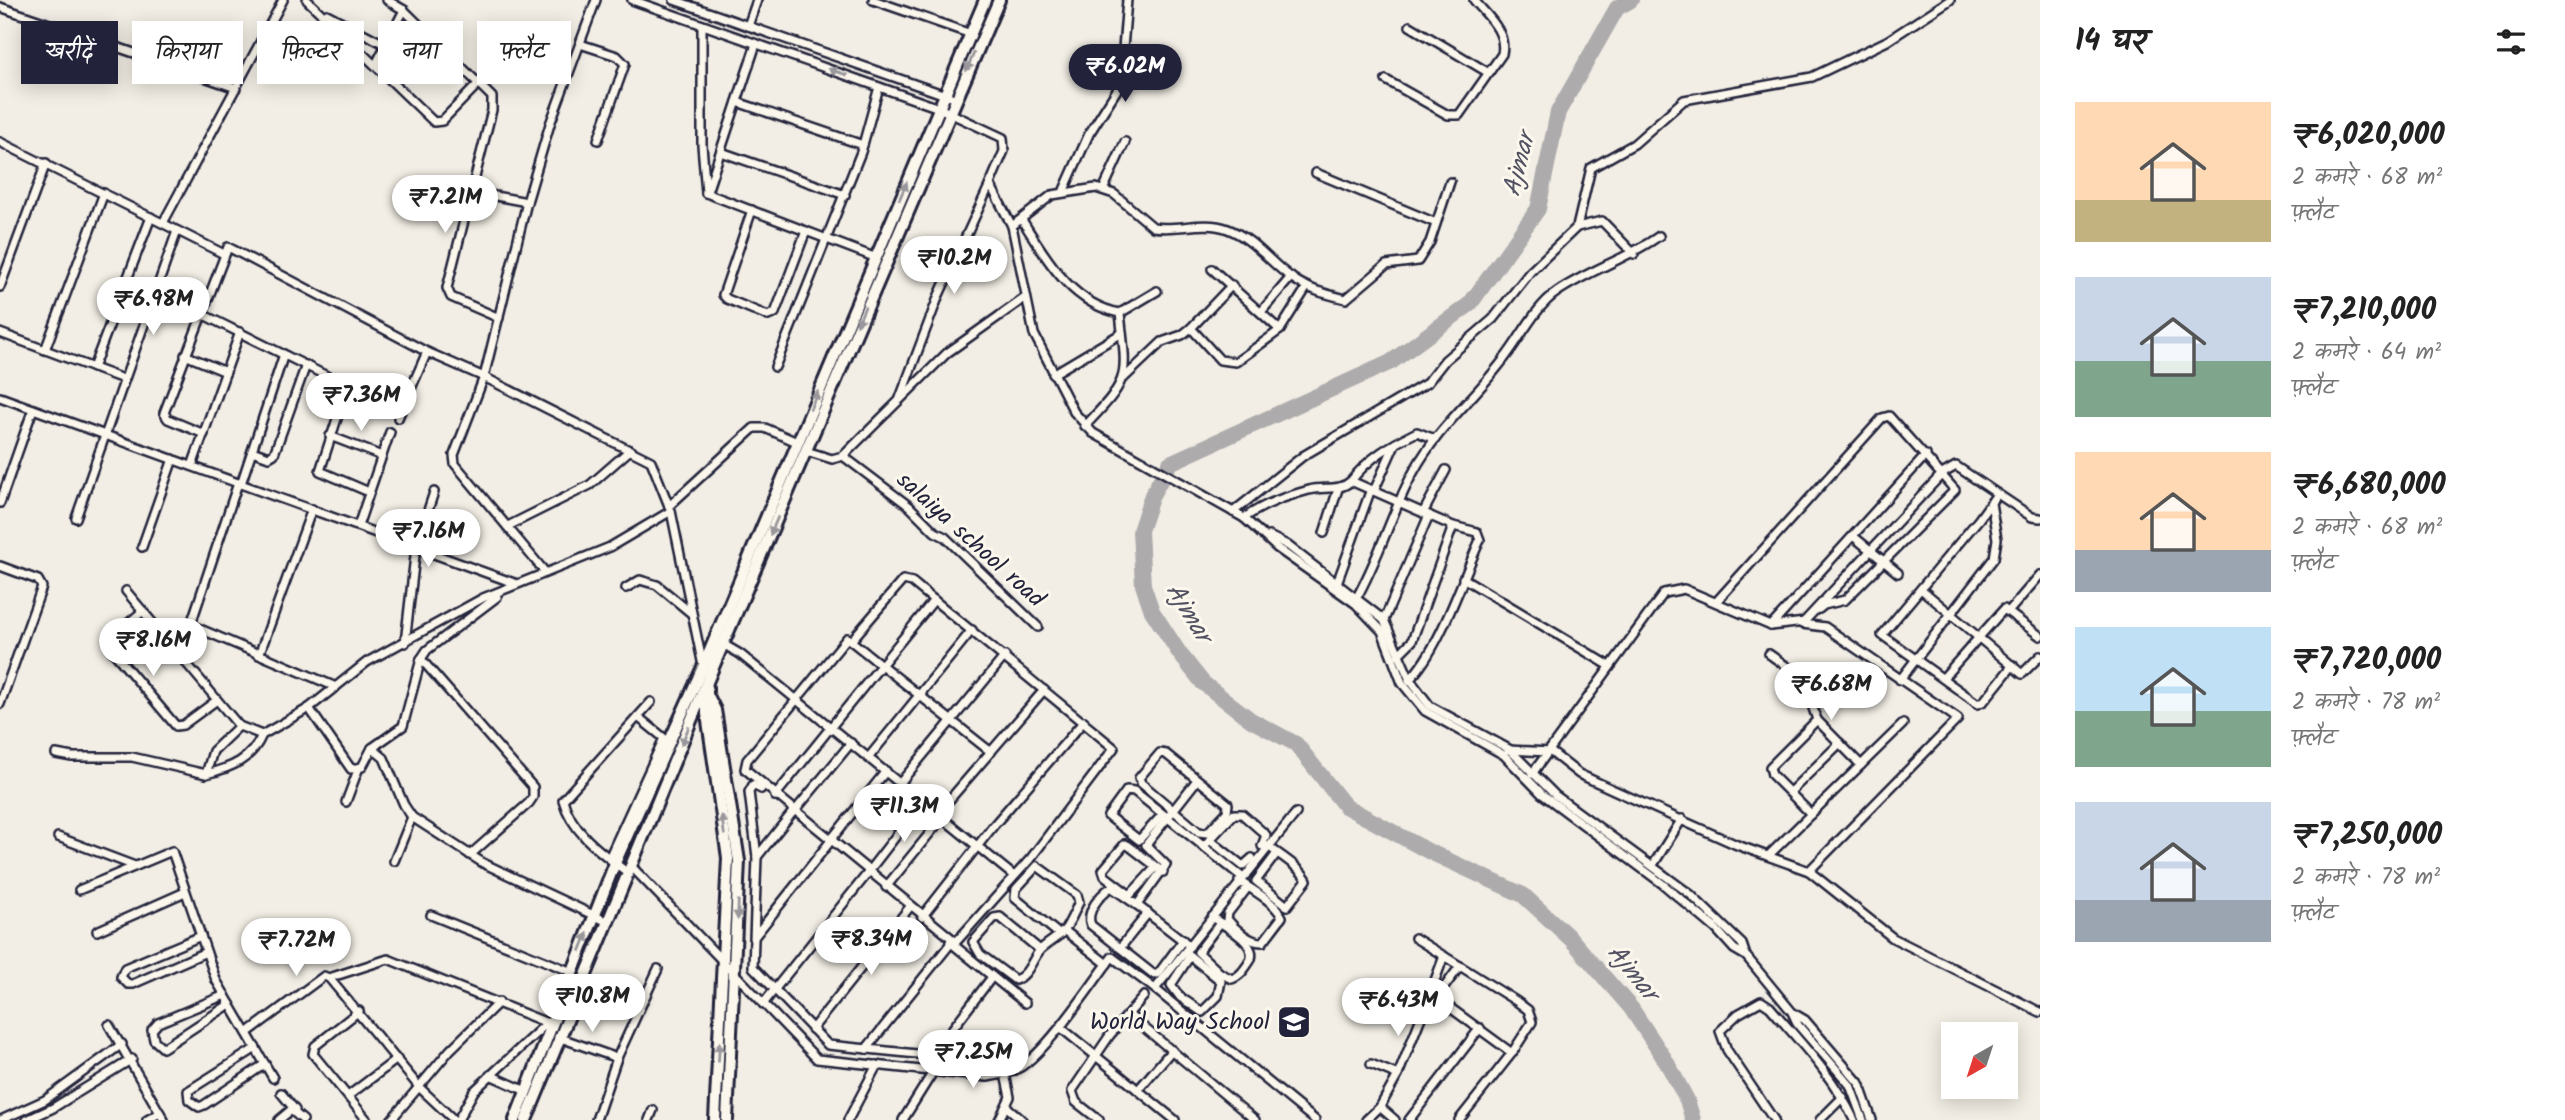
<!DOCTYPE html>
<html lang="hi">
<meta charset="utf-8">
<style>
body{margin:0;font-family:Kalam,"Playpen Sans Deva",sans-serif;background:#f6f6f6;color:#222;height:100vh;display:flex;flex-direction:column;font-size:26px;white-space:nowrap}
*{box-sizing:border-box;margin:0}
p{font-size:23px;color:#767676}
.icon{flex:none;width:38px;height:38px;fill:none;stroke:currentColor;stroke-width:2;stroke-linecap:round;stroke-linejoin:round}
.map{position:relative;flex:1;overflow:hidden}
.side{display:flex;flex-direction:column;background:#fff;width:525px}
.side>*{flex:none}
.banner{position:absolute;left:21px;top:21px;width:665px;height:63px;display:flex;gap:14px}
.needle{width:46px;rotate:219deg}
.tools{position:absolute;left:1941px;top:1022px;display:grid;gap:14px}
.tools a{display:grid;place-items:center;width:77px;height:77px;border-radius:0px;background:#fff;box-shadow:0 4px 18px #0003;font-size:35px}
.price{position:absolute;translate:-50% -60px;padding:0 16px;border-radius:24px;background:#fff;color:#222;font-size:23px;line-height:46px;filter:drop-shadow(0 2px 4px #0008)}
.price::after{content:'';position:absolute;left:50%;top:42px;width:21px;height:16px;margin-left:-10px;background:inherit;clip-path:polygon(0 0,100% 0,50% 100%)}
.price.current{background:#22223b;color:#fff}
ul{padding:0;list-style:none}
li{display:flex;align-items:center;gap:21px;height:175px;padding:0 35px}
li span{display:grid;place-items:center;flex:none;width:196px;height:140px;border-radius:0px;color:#555}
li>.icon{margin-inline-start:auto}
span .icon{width:84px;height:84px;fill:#fffc;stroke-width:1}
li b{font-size:30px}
h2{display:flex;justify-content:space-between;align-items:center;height:84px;padding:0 35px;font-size:30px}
.chip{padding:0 24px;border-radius:0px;background:#fff;box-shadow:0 4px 18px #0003;font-size:24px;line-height:63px}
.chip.current{background:#22223b;color:#fff}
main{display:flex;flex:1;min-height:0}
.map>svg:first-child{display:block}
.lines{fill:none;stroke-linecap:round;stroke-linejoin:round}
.river{stroke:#aeabad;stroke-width:16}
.street-casing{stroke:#22223b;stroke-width:12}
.secondary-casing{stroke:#22223b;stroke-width:16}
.street{stroke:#fbf7ec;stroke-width:7}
.secondary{stroke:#fbf7ec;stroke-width:10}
.oneway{fill:#99979c}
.labels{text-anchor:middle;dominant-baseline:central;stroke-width:6;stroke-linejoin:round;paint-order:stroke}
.street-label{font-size:24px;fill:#22223b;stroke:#fbf7ec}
.poi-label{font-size:24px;fill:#22223b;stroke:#fbf7ec;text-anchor:end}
.water-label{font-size:26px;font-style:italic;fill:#535263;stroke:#fbf7ec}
</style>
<main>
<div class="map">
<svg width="2040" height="1120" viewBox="0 0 2040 1120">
<rect width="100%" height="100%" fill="#f2eee5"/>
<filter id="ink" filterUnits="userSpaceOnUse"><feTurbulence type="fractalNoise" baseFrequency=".0143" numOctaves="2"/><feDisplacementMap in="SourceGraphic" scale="14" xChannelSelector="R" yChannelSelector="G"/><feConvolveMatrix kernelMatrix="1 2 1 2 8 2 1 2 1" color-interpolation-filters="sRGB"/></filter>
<g filter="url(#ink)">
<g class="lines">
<path class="river" d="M1631,0L1617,8L1558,112L1538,209L1470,304L1391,362L1170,463L1152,495L1140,531L1143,585L1152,611L1180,654L1203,683L1251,720L1296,744L1345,806L1428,851L1523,895L1571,939L1631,1008L1666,1061L1687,1100L1693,1120"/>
<g class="street-casing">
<g id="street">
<path d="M307,0L434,122L442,121L478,84"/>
<path d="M632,0L939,108L1003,138L1004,151L990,184L1012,226L1034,334L1074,412L1093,433L1244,518L1277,548L1356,604L1382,631L1402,683L1425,711L1504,755L1542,794L1664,885L1716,929L1734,949L1746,956"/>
<path d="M674,0L954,98"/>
<path d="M873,0L971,34"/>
<path d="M0,7L236,88"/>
<path d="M404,10L492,97V110L447,288L451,297L499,318"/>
<path d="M327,14L386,45"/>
<path d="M702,25V145L706,193"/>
<path d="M748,26L757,0"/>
<path d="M1410,26L1489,73"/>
<path d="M580,44L617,56L625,64L598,140"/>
<path d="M376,64L404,10L387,0"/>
<path d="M1386,80L1448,115H1459L1502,54C1507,31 1487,16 1474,0"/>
<path d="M737,102L863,145"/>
<path d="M0,142L224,254"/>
<path d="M721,152L845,195"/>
<path d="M1316,173L1436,223"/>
<path d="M708,189L756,44"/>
<path d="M1064,190L1089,134L1120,85L1127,0"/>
<path d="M1103,190L1125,142"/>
<path d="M469,191L527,202"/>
<path d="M706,193L874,257"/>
<path d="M752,210L723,295L727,299L768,316L775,313L806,231"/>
<path d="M1022,220C1047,259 1071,304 1120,313C1127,379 1131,378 1085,426"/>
<path d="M163,223L283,0"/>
<path d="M1012,226L1052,195L1096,188L1114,194L1153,227C1178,231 1203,220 1228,229C1254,239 1269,262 1292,278C1309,290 1326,294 1346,299L1386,265L1418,261L1430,242L1450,182"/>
<path d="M1577,227L1602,221L1634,254"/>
<path d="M1212,269L1280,330"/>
<path d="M0,287L46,163"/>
<path d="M1261,312L1291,277"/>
<path d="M200,313L343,384L346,391L320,471L369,492"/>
<path d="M1120,313L1157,291"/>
<path d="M1191,328L1232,285"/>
<path d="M0,333L123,379"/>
<path d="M45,350L104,193"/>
<path d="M185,355L226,372"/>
<path d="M775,367L861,152L879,87"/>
<path d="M93,368L151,217"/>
<path d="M1053,374L1122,333"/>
<path d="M1125,377L1162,342L1182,335L1191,328L1220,360L1236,362L1280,330L1307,287"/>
<path d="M0,397L517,584"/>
<path d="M900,398L939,295L990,184"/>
<path d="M398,418L427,352"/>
<path d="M204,434L168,419L164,413L228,247L427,352L484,377L651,461L671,511L703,666"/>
<path d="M330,436L382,456"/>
<path d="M252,451L269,457L274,454L306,365"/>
<path d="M806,451L832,459L843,456L947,353L1026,297"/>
<path d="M843,456L909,506L935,532L945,537L1038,627"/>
<path d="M192,466L240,332"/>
<path d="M1351,481C1369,457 1391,445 1417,432L1435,439"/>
<path d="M238,483L193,618V626L336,687"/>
<path d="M241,484L284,354"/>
<path d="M1374,491L1395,444"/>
<path d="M1997,494L1979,519L1882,635L1978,704L1984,701L2013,665"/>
<path d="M0,503L33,409"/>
<path d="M669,506L754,428H765L797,442"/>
<path d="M1233,512L1303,456L1427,383L1445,360L1493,319L1530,272L1577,227L1591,168L1634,144L1684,100L1812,77L1887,41L1950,0"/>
<path d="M1423,513L1446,470"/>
<path d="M76,518L177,231"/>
<path d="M1244,518C1266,503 1284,497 1309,490C1324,486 1339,492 1351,481L1453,526L1477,532L1480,540C1462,580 1439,651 1409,680"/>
<path d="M358,526L390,432"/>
<path d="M508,526L590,485L630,450"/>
<path d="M1324,533L1338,489"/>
<path d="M1269,536L1287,545L1384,620L1410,680L1430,706L1509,749L1555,795L1690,894L1742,944L1746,956L1792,1012L1798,1025L1850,1085L1863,1120"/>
<path d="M1853,536L1898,573"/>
<path d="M142,547L173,459"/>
<path d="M0,566L38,580L42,587L0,704"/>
<path d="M545,572L455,464L454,455L484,377L527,202L550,124L596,0"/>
<path d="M1463,578L1610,666"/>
<path d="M1337,583L1371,489"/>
<path d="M626,588L640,580L657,585L691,613"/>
<path d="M1921,589L2022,674L2040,656"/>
<path d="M126,591L239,726"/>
<path d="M1357,597C1380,556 1392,511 1414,471C1438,427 1475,398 1504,359C1520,339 1535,307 1557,292C1589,270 1627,259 1659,236"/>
<path d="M1716,602L1882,418L1889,416L1955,490L1845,600L1824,605L1819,609"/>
<path d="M143,611L108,640L110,648L176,726L183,725L217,700"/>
<path d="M2009,611L2040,575"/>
<path d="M1384,620L1429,515"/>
<path d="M1771,626L1805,622"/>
<path d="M851,641L903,580L912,582L1114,748L1031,858L956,942L745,769L747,760L847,638L851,641L991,752"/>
<path d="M405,643L416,547L434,492"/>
<path d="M723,644L740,654L1014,876"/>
<path d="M1769,654L1823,692L1813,708L1817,720L1770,767L1772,775L1811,814"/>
<path d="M259,655L312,509"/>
<path d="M1398,655L1412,641L1453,526"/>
<path d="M421,659L533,787V797L529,803L470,855"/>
<path d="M1943,678L2004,609L2040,636"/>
<path d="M1900,680L1994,558L1997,539L1991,503"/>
<path d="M309,708L351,769L362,767L372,748L384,758L404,805L412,817L483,863L608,922"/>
<path d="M1817,720L1861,765"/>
<path d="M262,735C251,760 231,768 206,774L213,751L239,726L262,735L309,708L367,662L483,598L610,547L671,511"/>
<path d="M372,748L403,726L421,659L427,650L497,597"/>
<path d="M1508,750L1551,752L1579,774L1616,791L1737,845L1809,871L1893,938L2040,1012"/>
<path d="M1160,753L1166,754L1228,804L1227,812L1207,833L1199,832L1141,783L1139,778Z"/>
<path d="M56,754L72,757H132L206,774"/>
<path d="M869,757L972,630"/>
<path d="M1532,774L1664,593L1684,589L1771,626L1926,455"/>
<path d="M900,783L1005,656"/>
<path d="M761,789L753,785L749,792L757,857L753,967L828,1045L927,1055L937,1049L992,977"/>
<path d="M1790,792L1840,743"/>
<path d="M775,796L934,600"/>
<path d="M346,802L358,770"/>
<path d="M794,812L851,743"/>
<path d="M938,813L1044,690"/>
<path d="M1162,815L1139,840L1108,816L1127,790L1134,791L1242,877"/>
<path d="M58,837L135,866"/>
<path d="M1210,840L1243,866L1252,858"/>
<path d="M830,841L886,771"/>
<path d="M1268,846C1281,856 1299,866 1307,880L1287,906L1256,881L1277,853"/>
<path d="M1203,847L1234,814H1242L1266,835L1262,846"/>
<path d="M1768,856L1903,724"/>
<path d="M757,857L792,813"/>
<path d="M609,858L664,738L638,717"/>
<path d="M394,861L412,817"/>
<path d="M1653,865L1682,819"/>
<path d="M631,866L817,1059L987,1077C999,1075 1009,1074 1019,1068C1046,1053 1092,984 1112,957L1155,989L1315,1120"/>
<path d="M1156,867L1130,895L1105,876L1103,870L1125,844L1129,846L1163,872"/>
<path d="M1809,871L1958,719L1825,627L1802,624L1942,474L1956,466L2032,517L2040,518"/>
<path d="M868,872L923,801"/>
<path d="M628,873C602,853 572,833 563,800L651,702"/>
<path d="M1239,881C1253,890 1275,902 1282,917L1263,942C1250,943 1235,929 1227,919L1228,913L1248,887"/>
<path d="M886,887L943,817"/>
<path d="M79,890L172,851L216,980L273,1078"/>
<path d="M1137,905L1111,887C1100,895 1085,912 1091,925L1153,974H1158L1183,940"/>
<path d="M431,915L572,972"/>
<path d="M922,917L994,825L1084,721"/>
<path d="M1212,917C1227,928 1263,945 1248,964C1243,971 1240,976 1232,979L1220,973L1198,952L1220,923"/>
<path d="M97,931L185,892"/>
<path d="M1065,931L1107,964"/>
<path d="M201,936L125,968L121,977L128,984H133L206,952"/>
<path d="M755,936L829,843"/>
<path d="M1415,938L1516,1001L1528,1010L1532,1022L1512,1053L1430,993"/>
<path d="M950,942L1025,1003"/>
<path d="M1190,946L1137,905L1166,865L1146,845L1197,780"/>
<path d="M1120,948L1148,913"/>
<path d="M1040,950L1000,917L994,918L973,942L980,954L1015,980C1029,975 1031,961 1040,950C1048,942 1060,937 1066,928C1071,920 1075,911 1079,902L1077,895L1037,866L1016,889L1015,898L1060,935"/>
<path d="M1185,952L1221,981L1218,996L1202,1012L1180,997L1171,985L1190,956"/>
<path d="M329,978L420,1088L454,1120"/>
<path d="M1155,989L1296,813"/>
<path d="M225,995L158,1023L152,1030L154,1040L163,1048L230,1004"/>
<path d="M1437,997L1460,966"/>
<path d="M1392,999L1424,1010L1444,956"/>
<path d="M763,1004L867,874"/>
<path d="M359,1011L315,1046L313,1054L367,1120"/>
<path d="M1793,1013L1805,1020L1859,1083L1872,1120"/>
<path d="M1129,1015L1255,1120"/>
<path d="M109,1025L164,1120"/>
<path d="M1060,1027L1175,1120"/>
<path d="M812,1029L909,908"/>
<path d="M247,1033L324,976L329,978L388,959L545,1022"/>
<path d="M558,1037L617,1058"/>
<path d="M256,1048L188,1091L189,1100L199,1107L204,1105L265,1064"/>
<path d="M866,1049L951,943"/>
<path d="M1371,1064L1398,1075L1424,1010"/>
<path d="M490,1075L526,1091"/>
<path d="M1138,1090L1172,1050"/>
<path d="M281,1093L295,1110"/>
<path d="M348,1096L397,1059"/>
<path d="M1007,1107L1022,1120"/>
<path d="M1380,1107L1398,1075"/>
<path d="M1,1120L45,1100L122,1044"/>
<path d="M27,1120L53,1108L132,1059"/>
<path d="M147,1120L160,1113"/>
<path d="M279,1120L291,1110L303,1120"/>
<path d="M391,1120L450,1050L499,1002"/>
<path d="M458,1120L474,1091L548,1022"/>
<path d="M596,1120L617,1058L658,969"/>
<path d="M649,1120L653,1110"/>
<path d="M848,1120L877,1065"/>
<path d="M903,1120L933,1072"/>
<path d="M999,1120L1010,1097L1005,1074"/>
<path d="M1099,1120L1076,1102L1072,1091L1110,1035L1144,996"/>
<path d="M1366,1120L1380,1107L1395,1120"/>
<path d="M1409,1120L1480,1028"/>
<path d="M1459,1120L1512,1053"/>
<path d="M1774,1120L1727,1050L1720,1031L1738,1014L1761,1001L1770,1007C1801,1043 1834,1077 1854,1120"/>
<path d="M1820,1120L1843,1097"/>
</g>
</g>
<g class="secondary-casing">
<g id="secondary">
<path d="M707,687V714L728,858L715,1120"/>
<path d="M709,698L715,710L739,861L727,1120"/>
<path d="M515,1120L615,863L703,667L985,0"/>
<path d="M526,1120L714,665L999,0"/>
</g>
</g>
<use href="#street" class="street"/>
<use href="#secondary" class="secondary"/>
</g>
<defs><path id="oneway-solid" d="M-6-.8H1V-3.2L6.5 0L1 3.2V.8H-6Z" transform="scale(1.75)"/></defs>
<g class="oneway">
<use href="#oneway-solid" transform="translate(970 62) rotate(114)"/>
<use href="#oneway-solid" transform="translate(838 72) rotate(-161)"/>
<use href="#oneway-solid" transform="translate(903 191) rotate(-67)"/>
<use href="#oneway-solid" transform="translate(861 316) rotate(113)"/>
<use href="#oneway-solid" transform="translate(814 400) rotate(-67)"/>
<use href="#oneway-solid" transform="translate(774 526) rotate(113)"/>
<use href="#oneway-solid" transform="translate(685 736) rotate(113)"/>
<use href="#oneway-solid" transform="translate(723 825) rotate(-98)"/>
<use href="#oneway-solid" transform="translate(738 910) rotate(92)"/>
<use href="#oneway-solid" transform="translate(584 942) rotate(-68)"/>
<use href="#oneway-solid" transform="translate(719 1052) rotate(-87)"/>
</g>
</g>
<defs>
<g id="school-square" transform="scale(1.75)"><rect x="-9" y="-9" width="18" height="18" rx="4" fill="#22223b" stroke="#fbf7ec"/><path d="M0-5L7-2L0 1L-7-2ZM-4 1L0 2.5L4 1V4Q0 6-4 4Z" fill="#fff"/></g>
</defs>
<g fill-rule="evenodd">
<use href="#school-square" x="1294" y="1022"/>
</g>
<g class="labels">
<g class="street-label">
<text transform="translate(970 540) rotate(42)">salaiya school road</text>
</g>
<g class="poi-label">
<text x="1270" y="1022">World Way School</text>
</g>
<g class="water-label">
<text transform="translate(1520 165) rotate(-76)">Ajmar</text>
<text transform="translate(1188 613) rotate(59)">Ajmar</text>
<text transform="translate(1632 973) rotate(51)">Ajmar</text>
</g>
</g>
</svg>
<div class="tools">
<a><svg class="needle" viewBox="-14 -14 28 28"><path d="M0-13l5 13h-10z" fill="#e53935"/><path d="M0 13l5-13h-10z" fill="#767676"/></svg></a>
</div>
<b class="price current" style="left:1125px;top:104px">₹6.02M</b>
<b class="price" style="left:445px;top:235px">₹7.21M</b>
<b class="price" style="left:954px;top:296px">₹10.2M</b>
<b class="price" style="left:153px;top:337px">₹6.98M</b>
<b class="price" style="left:361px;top:433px">₹7.36M</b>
<b class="price" style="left:428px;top:569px">₹7.16M</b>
<b class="price" style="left:153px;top:678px">₹8.16M</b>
<b class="price" style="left:1831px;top:722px">₹6.68M</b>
<b class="price" style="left:904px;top:844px">₹11.3M</b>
<b class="price" style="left:871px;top:977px">₹8.34M</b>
<b class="price" style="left:296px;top:978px">₹7.72M</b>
<b class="price" style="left:592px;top:1034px">₹10.8M</b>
<b class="price" style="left:1398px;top:1038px">₹6.43M</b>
<b class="price" style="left:973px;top:1090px">₹7.25M</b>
<div class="banner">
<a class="chip current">खरीदें</a>
<a class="chip">किराया</a>
<a class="chip">फ़िल्टर</a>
<a class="chip">नया</a>
<a class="chip">फ़्लैट</a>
</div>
</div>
<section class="side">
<h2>14 घर<svg class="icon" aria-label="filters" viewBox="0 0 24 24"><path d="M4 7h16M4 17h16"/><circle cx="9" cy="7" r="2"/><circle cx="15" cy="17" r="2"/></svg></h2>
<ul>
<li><span style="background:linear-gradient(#ffd9b3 70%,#c2b280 0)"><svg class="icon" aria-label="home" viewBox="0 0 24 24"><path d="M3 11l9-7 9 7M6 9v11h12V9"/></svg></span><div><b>₹6,020,000</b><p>2 कमरे · 68 m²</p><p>फ़्लैट</p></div></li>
<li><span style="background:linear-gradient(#c9d6e8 60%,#7fa58c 0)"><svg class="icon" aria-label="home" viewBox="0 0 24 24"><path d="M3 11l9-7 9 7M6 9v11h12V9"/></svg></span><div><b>₹7,210,000</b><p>2 कमरे · 64 m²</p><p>फ़्लैट</p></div></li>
<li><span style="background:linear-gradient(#ffd9b3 70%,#9aa5b1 0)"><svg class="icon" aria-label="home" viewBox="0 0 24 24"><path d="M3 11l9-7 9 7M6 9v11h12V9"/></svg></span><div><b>₹6,680,000</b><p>2 कमरे · 68 m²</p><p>फ़्लैट</p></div></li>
<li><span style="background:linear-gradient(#bfe0f5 60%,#7fa58c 0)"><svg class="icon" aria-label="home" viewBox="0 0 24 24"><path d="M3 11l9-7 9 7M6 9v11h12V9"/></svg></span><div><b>₹7,720,000</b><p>2 कमरे · 78 m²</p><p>फ़्लैट</p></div></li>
<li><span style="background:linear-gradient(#c9d6e8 70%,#9aa5b1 0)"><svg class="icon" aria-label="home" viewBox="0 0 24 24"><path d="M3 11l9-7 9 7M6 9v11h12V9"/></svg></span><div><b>₹7,250,000</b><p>2 कमरे · 78 m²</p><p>फ़्लैट</p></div></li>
</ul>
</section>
</main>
